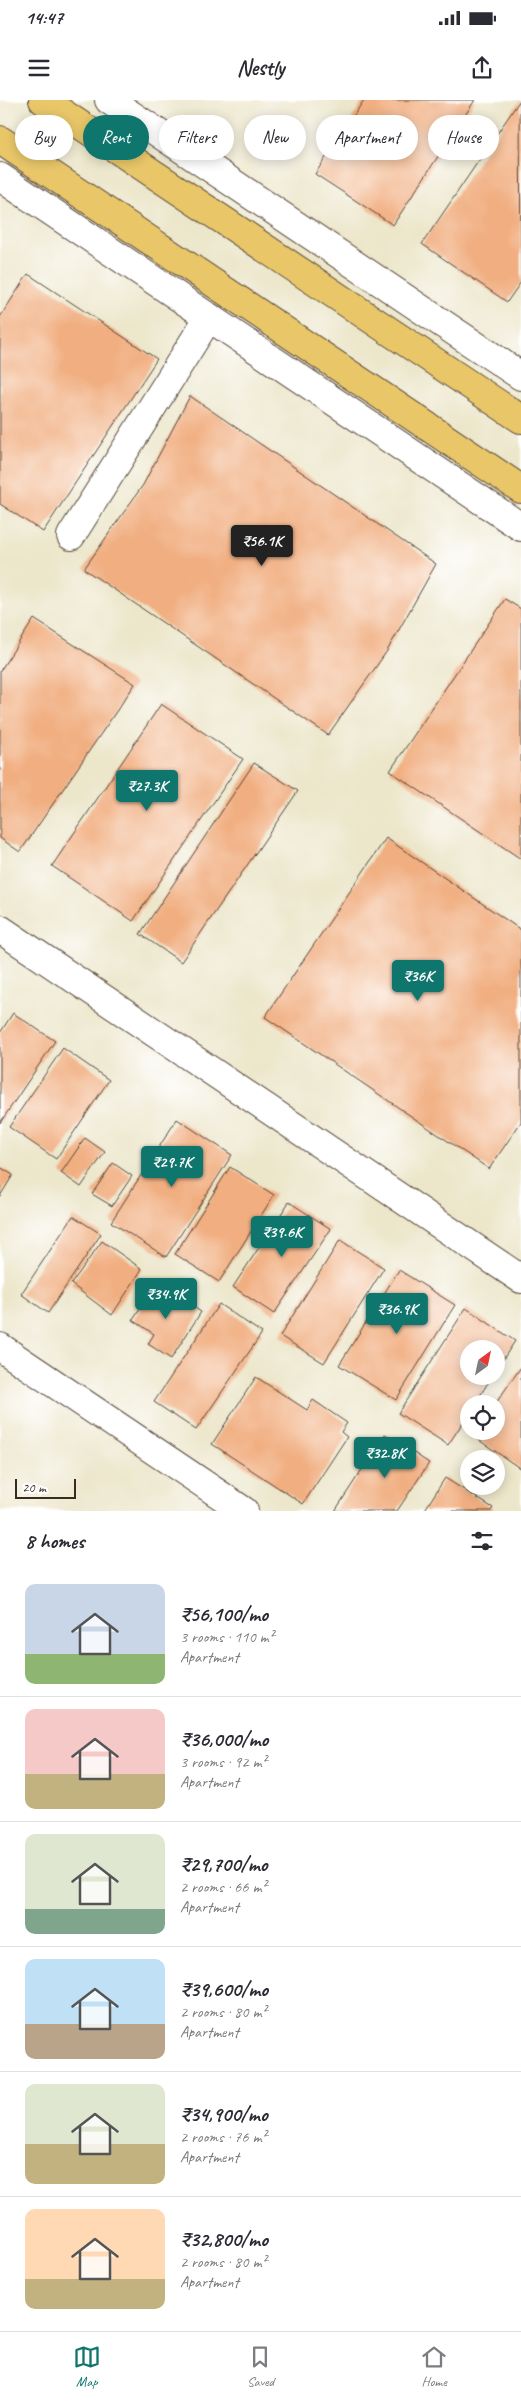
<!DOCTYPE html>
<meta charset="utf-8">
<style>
body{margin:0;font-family:Caveat,sans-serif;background:#f2f2f3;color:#2b2b33;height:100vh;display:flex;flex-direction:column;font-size:19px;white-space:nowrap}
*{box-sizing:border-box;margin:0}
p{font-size:16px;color:#7c7c81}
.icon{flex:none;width:28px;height:28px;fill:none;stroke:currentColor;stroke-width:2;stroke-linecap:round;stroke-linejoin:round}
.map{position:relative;height:1411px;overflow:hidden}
.panel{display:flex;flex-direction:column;background:#fff;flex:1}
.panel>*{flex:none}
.hud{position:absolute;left:15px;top:15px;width:491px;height:45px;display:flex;gap:10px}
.needle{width:32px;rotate:33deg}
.tools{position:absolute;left:460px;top:1240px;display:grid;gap:10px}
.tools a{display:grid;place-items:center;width:45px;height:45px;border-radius:50%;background:#fff;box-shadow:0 2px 12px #0003;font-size:25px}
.scale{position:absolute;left:15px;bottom:12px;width:61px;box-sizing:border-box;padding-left:5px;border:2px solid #3b2a1e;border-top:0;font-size:14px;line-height:18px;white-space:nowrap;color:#3b2a1e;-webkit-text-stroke:4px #fff;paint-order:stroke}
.price{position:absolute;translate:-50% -42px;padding:0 11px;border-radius:5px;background:#0f766e;color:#fff;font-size:16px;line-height:32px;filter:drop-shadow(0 1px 2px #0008)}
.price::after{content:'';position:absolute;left:50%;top:30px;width:15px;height:11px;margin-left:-8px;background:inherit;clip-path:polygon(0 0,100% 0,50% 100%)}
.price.current{background:#222;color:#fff}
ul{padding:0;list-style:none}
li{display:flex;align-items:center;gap:15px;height:125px;padding:0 25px}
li+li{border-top:1px solid #e1e1e2}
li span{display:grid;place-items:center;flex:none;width:140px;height:100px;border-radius:10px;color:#555}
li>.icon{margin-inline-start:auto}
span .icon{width:60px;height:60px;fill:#fffc;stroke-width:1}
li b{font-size:21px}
h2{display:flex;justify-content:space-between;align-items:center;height:60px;padding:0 25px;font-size:21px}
.chip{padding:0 18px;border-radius:22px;background:#fff;box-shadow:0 2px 12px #0003;font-size:18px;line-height:45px}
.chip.current{background:#0f766e;color:#fff}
.status{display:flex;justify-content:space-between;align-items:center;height:35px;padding:0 25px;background:#fff;direction:ltr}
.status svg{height:14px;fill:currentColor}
header{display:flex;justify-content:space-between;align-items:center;height:65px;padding:0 25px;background:#fff;font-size:22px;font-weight:800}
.tab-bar{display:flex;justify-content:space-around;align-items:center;height:70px;border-top:1px solid #e1e1e2;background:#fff;font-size:14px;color:#7c7c81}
.tab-bar a{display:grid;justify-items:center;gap:2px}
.tab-bar .current{color:#0f766e}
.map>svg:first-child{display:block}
.building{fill:#f1af81}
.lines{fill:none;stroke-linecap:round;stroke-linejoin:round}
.minor-casing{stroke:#564638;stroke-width:30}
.major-casing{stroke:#564638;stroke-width:30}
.minor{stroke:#fff;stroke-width:28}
.major{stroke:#e9c769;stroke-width:28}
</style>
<div class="status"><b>14:47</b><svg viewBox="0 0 49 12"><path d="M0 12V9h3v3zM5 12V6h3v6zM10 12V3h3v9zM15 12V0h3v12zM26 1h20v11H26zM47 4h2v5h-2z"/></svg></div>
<header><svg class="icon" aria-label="menu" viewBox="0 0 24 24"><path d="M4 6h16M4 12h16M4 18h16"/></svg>Nestly<svg class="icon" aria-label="share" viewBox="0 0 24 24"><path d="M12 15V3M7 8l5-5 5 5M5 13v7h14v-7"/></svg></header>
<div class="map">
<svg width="521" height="1411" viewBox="0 0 521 1411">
<rect width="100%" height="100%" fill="#fff"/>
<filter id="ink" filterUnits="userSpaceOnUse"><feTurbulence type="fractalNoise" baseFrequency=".02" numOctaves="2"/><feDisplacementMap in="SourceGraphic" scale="10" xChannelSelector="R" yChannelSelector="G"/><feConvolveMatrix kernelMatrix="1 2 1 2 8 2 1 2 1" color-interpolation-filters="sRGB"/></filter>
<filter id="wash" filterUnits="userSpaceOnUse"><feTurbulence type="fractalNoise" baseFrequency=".0096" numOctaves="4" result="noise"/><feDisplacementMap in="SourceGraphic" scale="20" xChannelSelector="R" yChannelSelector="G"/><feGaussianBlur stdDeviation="1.12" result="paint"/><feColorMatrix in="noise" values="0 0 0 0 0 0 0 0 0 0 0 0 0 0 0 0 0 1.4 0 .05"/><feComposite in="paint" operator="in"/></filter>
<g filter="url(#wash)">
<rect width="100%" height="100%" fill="#ece6ca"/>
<g id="blocks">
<g class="building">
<path d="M364,0H475L393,125L315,74Z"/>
<path d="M520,0L521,182L507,202L422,144Z"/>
<path d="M28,174L157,259L43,432L0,404V217Z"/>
<path d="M190,296L436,464L387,551L328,635L84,469L143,385Z"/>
<path d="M505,499L521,509V759L390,671Z"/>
<path d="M34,519L135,584L20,752L0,738V571Z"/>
<path d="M161,604L243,659L133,821L52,766Z"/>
<path d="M254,663L298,691L181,862L140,834Z"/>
<path d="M386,738L521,830V1022L489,1069L265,917Z"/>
<path d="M13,913L55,941L0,1023V933Z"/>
<path d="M63,948L109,980L56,1059L9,1027Z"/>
<path d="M177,1019L232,1055L166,1157L111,1122Z"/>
<path d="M85,1038L105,1052L81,1087L61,1073Z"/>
<path d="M113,1063L132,1076L112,1106L92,1094Z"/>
<path d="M0,1067L13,1075L0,1096Z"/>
<path d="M230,1067L274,1095L219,1182L175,1154Z"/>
<path d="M289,1102L331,1129L274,1214L233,1187Z"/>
<path d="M73,1116L101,1134L48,1213L21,1194Z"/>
<path d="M340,1140L384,1168L324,1263L280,1236Z"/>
<path d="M102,1141L142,1169L112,1215L71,1184Z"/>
<path d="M399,1170L455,1205L396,1300L339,1265Z"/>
<path d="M157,1183L201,1212L171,1259L148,1244L154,1234L133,1220Z"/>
<path d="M219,1204L262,1233L196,1330L154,1302Z"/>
<path d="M466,1208L515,1241L496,1270V1249H469V1276H492L475,1304H469V1313L448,1345L398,1313Z"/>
<path d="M521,1267V1369L473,1336L476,1331H496V1303Z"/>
<path d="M256,1277L307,1310L313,1300L347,1323L341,1332L347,1337L303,1404L212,1344Z"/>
<path d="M385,1334L429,1363L397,1411H335Z"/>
<path d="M445,1378L493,1408L491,1411H424Z"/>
</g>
</g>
</g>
<g filter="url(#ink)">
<use href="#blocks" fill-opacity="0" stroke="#564638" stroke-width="1"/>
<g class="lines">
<g class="minor-casing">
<g id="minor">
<path d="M109,0L521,276"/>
<path d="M0,77L521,427"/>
<path d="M71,436L209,217"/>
<path d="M0,829L521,1179"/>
<path d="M0,1247L244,1411"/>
</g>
</g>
<g class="major-casing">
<g id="major">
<path d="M43,0L521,319"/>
<path d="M0,40L521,389"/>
</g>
</g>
<use href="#minor" class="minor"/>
<use href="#major" class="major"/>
</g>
</g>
</svg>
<div class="tools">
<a><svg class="needle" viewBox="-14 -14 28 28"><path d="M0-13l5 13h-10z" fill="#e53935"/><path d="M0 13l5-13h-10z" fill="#7c7c81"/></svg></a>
<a><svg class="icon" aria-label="locate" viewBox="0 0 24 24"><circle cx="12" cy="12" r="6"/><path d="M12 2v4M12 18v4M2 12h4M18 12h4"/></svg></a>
<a><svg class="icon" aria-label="layers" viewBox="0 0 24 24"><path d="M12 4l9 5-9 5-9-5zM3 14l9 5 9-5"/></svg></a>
</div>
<div class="scale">20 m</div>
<b class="price current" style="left:262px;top:467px">₹56.1K</b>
<b class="price" style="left:147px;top:712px">₹27.3K</b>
<b class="price" style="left:418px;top:902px">₹36K</b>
<b class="price" style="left:172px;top:1088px">₹29.7K</b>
<b class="price" style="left:282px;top:1158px">₹39.6K</b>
<b class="price" style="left:166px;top:1220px">₹34.9K</b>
<b class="price" style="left:397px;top:1235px">₹36.9K</b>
<b class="price" style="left:385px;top:1379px">₹32.8K</b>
<div class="hud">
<a class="chip">Buy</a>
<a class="chip current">Rent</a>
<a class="chip">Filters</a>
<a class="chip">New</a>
<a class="chip">Apartment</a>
<a class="chip">House</a>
</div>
</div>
<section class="panel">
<h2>8 homes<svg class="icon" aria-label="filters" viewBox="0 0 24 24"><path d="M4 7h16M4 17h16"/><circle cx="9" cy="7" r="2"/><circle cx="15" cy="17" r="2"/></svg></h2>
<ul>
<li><span style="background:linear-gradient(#c9d6e8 70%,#8fb573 0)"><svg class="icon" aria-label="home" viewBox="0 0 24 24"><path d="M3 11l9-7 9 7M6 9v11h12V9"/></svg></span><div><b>₹56,100/mo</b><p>3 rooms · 110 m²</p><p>Apartment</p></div></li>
<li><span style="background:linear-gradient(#f6c9c9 65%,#c2b280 0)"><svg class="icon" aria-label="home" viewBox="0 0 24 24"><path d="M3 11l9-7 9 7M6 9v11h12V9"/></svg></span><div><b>₹36,000/mo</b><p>3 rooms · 92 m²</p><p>Apartment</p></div></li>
<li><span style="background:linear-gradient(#dfe7d0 75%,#7fa58c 0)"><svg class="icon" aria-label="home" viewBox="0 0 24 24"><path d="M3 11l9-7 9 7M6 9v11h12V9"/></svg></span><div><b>₹29,700/mo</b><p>2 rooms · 66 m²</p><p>Apartment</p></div></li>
<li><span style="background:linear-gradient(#bfe0f5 65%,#b9a48a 0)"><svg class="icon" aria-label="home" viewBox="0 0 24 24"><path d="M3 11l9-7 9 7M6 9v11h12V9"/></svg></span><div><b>₹39,600/mo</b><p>2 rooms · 80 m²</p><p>Apartment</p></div></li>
<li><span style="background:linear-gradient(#dfe7d0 60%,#c2b280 0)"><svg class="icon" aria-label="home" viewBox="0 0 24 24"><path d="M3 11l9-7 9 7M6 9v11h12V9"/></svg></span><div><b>₹34,900/mo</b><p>2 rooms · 76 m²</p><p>Apartment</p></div></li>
<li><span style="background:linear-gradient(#ffd9b3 70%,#c2b280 0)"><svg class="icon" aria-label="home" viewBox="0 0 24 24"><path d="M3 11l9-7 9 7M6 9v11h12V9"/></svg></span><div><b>₹32,800/mo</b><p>2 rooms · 80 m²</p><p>Apartment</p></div></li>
</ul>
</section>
<nav class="tab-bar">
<a class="current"><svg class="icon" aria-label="map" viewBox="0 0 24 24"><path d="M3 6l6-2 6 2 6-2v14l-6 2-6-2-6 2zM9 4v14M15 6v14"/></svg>Map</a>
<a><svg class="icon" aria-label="saved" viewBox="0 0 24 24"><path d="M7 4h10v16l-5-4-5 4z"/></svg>Saved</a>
<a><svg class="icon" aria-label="home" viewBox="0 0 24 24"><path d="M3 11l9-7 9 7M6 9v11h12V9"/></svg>Home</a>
</nav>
